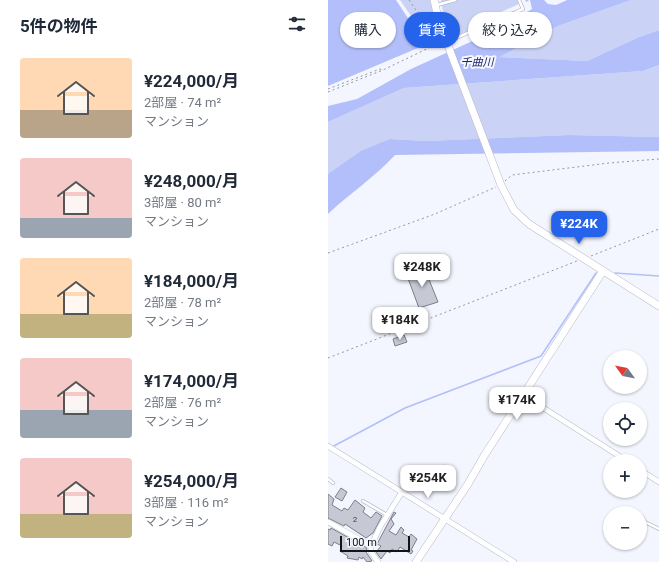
<!DOCTYPE html>
<html lang="ja">
<meta charset="utf-8">
<style>
body{margin:0;font-family:Roboto,"Noto Sans JP",sans-serif;background:#f6f6f7;color:#1f2937;height:100vh;display:flex;flex-direction:column;font-size:15px;white-space:nowrap}
*{box-sizing:border-box;margin:0}
p{font-size:13px;color:#747a83}
.icon{flex:none;width:22px;height:22px;fill:none;stroke:currentColor;stroke-width:2;stroke-linecap:round;stroke-linejoin:round}
.map{position:relative;flex:1;overflow:hidden}
.side{display:flex;flex-direction:column;background:#fff;width:328px}
.side>*{flex:none}
.guide{position:absolute;left:12px;top:12px;width:259px;height:36px;display:flex;gap:8px}
.needle{width:26px;rotate:303deg}
.buttons{position:absolute;left:275px;top:350px;display:grid;gap:8px}
.buttons a{display:grid;place-items:center;width:44px;height:44px;border-radius:50%;background:#fff;box-shadow:0 1px 3px #0004;font-size:20px}
.scale{position:absolute;left:12px;bottom:10px;width:70px;box-sizing:border-box;padding-left:4px;border:2px solid #131418;border-top:0;font-size:11px;line-height:14px;white-space:nowrap;color:#131418;-webkit-text-stroke:3px #f4f6ff;paint-order:stroke}
.price{position:absolute;translate:-50% -34px;padding:0 9px;border-radius:8px;background:#fff;color:#222;font-size:13px;line-height:26px;filter:drop-shadow(0 1px 2px #0008)}
.price::after{content:'';position:absolute;left:50%;top:24px;width:12px;height:9px;margin-left:-6px;background:inherit;clip-path:polygon(0 0,100% 0,50% 100%)}
.price.active{background:#2563eb;color:#fff}
ul{padding:0;list-style:none}
li{display:flex;align-items:center;gap:12px;height:100px;padding:0 20px}
li span{display:grid;place-items:center;flex:none;width:112px;height:80px;border-radius:4px;color:#555}
li>.icon{margin-inline-start:auto}
span .icon{width:48px;height:48px;fill:#fffc;stroke-width:1}
li b{font-size:17px}
h2{display:flex;justify-content:space-between;align-items:center;height:48px;padding:0 20px;font-size:17px}
.pill{padding:0 14px;border-radius:18px;background:#fff;box-shadow:0 1px 3px #0004;font-size:14px;line-height:36px}
.pill.active{background:#2563eb;color:#fff}
main{display:flex;flex:1;min-height:0}
.map>svg:first-child{display:block}
.green{fill:#cad3f5}
.water{fill:#b2bffa}
.lines{fill:none;stroke-linecap:round;stroke-linejoin:round}
.stream{stroke:#b2bffa;stroke-width:1.5}
.building{fill:#c6c9d4;stroke:#7c7f89}
.service-casing{stroke:#b9bcc7;stroke-width:4}
.minor-casing{stroke:#b9bcc7;stroke-width:6}
.tertiary-casing{stroke:#b9bcc7;stroke-width:8}
.path{stroke:#95979e;stroke-width:1;stroke-dasharray:2 3;stroke-linecap:butt}
.service{stroke:#fff;stroke-width:2.5}
.minor{stroke:#fff;stroke-width:5}
.tertiary{stroke:#fff;stroke-width:7}
.labels{text-anchor:middle;dominant-baseline:central;stroke-width:4;stroke-linejoin:round;paint-order:stroke}
.number-label{font-size:8px;fill:#404147}
.water-label{font-size:11px;font-style:italic;fill:#1f2466;stroke:#f4f6ff}
</style>
<main>
<section class="side">
<h2>5件の物件<svg class="icon" aria-label="filters" viewBox="0 0 24 24"><path d="M4 7h16M4 17h16"/><circle cx="9" cy="7" r="2"/><circle cx="15" cy="17" r="2"/></svg></h2>
<ul>
<li><span style="background:linear-gradient(#ffd9b3 65%,#b9a48a 0)"><svg class="icon" aria-label="home" viewBox="0 0 24 24"><path d="M3 11l9-7 9 7M6 9v11h12V9"/></svg></span><div><b>¥224,000/月</b><p>2部屋 · 74 m²</p><p>マンション</p></div></li>
<li><span style="background:linear-gradient(#f6c9c9 75%,#9aa5b1 0)"><svg class="icon" aria-label="home" viewBox="0 0 24 24"><path d="M3 11l9-7 9 7M6 9v11h12V9"/></svg></span><div><b>¥248,000/月</b><p>3部屋 · 80 m²</p><p>マンション</p></div></li>
<li><span style="background:linear-gradient(#ffd9b3 70%,#c2b280 0)"><svg class="icon" aria-label="home" viewBox="0 0 24 24"><path d="M3 11l9-7 9 7M6 9v11h12V9"/></svg></span><div><b>¥184,000/月</b><p>2部屋 · 78 m²</p><p>マンション</p></div></li>
<li><span style="background:linear-gradient(#f6c9c9 65%,#9aa5b1 0)"><svg class="icon" aria-label="home" viewBox="0 0 24 24"><path d="M3 11l9-7 9 7M6 9v11h12V9"/></svg></span><div><b>¥174,000/月</b><p>2部屋 · 76 m²</p><p>マンション</p></div></li>
<li><span style="background:linear-gradient(#f6c9c9 70%,#c2b280 0)"><svg class="icon" aria-label="home" viewBox="0 0 24 24"><path d="M3 11l9-7 9 7M6 9v11h12V9"/></svg></span><div><b>¥254,000/月</b><p>3部屋 · 116 m²</p><p>マンション</p></div></li>
</ul>
</section>
<div class="map">
<svg width="331" height="562" viewBox="0 0 331 562">
<rect width="100%" height="100%" fill="#f4f6ff"/>
<g class="green">
<path d="M72,0H102L114,40L103,45Z"/>
<path d="M113,0H190L191,4L160,18L162,23L124,38L116,19Z"/>
<path d="M303,0H331V30L311,37L259,61L170,57L230,26Z"/>
<path d="M331,65V137L241,135L98,141L62,139L0,174V122L76,88L315,71Z"/>
</g>
<g class="water">
<path d="M0,0H68L95,41L99,43L97,45L0,86Z"/>
<path d="M202,0H216L220,4L228,5L239,0H303L230,26L171,57L259,61L311,37L331,30V65L315,71L76,88L0,122V106L29,99L83,69L173,28L204,9Z"/>
<path d="M241,135L331,137V151L67,155C47,177 22,193 0,214V174L33,151L62,139L98,141Z"/>
</g>
<g class="lines">
<g class="stream">
<path d="M198,1L200,0"/>
<path d="M287,273L331,276"/>
<path d="M4,447L77,408L213,356L268,273"/>
</g>
</g>
<g class="building">
<path d="M96,267L110,302L91,308L78,273Z"/>
<path d="M76,335L79,342L67,346L65,339Z"/>
<path d="M115,465L121,469L115,481L112,479L109,484L103,480Z"/>
<path d="M13,488L19,492L14,501L7,497Z"/>
<path d="M0,494L6,499L4,505L14,511L16,508L20,510L27,500L37,508L35,512L43,518L48,512L54,516L45,533L38,538L17,524L16,526L0,518Z"/>
<path d="M66,512L68,513L63,519L66,524L61,531L68,535L73,527L76,530L74,533L81,537L83,534L89,539L83,550L85,551L83,554L72,547L69,552L64,549L62,553L59,551L53,559L48,552L53,546L49,544Z"/>
<path d="M3,528L39,548L38,552L44,561L39,562L35,557L34,559L31,557L30,560L19,558L20,556L12,551L14,546L6,542L4,546L0,544V529L2,530Z"/>
</g>
<g class="lines">
<g class="service-casing">
<g id="service">
<path d="M109,5L127,0"/>
<path d="M119,42L195,9L191,0"/>
<path d="M0,479L5,483"/>
<path d="M35,501L59,515"/>
<path d="M314,517L317,522L331,529"/>
</g>
</g>
<g class="minor-casing">
<g id="minor">
<path d="M195,395L299,461"/>
<path d="M0,446L186,562"/>
<path d="M312,470L331,482"/>
<path d="M0,522L43,546V552L50,562"/>
<path d="M43,546L52,527L74,492"/>
</g>
</g>
<g class="tertiary-casing">
<g id="tertiary">
<path d="M106,0L111,22L173,185L186,210L201,224L331,306"/>
<path d="M88,562L140,484L156,456L275,271"/>
</g>
</g>
<g class="path">
<path d="M81,0L92,16L103,12"/>
<path d="M92,16L108,44"/>
<path d="M0,89L52,69L55,70"/>
<path d="M0,92L55,70L113,42"/>
<path d="M177,181L184,175L281,163L331,159"/>
<path d="M0,253L107,214L168,187"/>
<path d="M263,256L331,229"/>
<path d="M0,358L249,261"/>
</g>
<use href="#service" class="service"/>
<use href="#minor" class="minor"/>
<use href="#tertiary" class="tertiary"/>
</g>
<g class="labels">
<g class="number-label">
<text x="27" y="519">2</text>
</g>
<g class="water-label">
<text x="149" y="62">千曲川</text>
</g>
</g>
</svg>
<div class="buttons">
<a><svg class="needle" viewBox="-14 -14 28 28"><path d="M0-13l5 13h-10z" fill="#e53935"/><path d="M0 13l5-13h-10z" fill="#747a83"/></svg></a>
<a><svg class="icon" aria-label="locate" viewBox="0 0 24 24"><circle cx="12" cy="12" r="6"/><path d="M12 2v4M12 18v4M2 12h4M18 12h4"/></svg></a>
<a>+</a>
<a>−</a>
</div>
<div class="scale">100 m</div>
<b class="price active" style="left:251px;top:245px">¥224K</b>
<b class="price" style="left:94px;top:288px">¥248K</b>
<b class="price" style="left:72px;top:341px">¥184K</b>
<b class="price" style="left:189px;top:421px">¥174K</b>
<b class="price" style="left:100px;top:499px">¥254K</b>
<div class="guide">
<a class="pill">購入</a>
<a class="pill active">賃貸</a>
<a class="pill">絞り込み</a>
</div>
</div>
</main>
